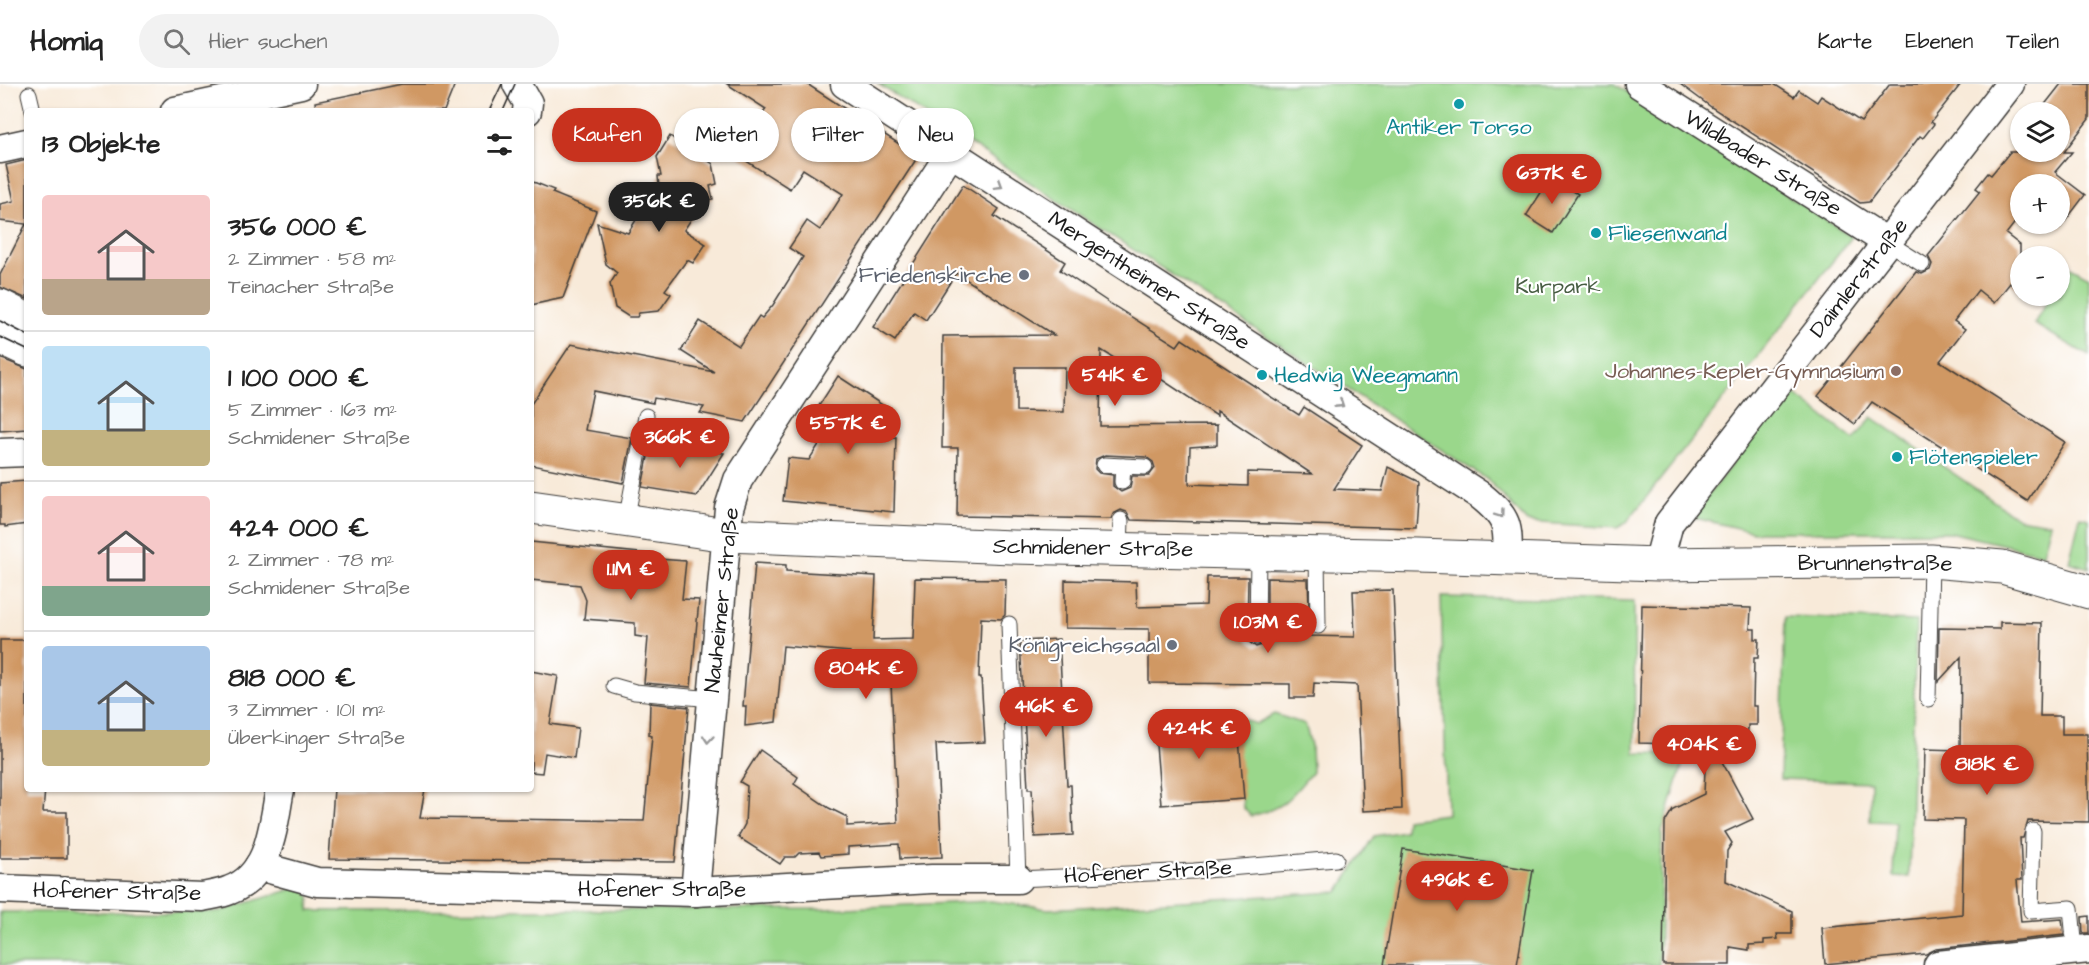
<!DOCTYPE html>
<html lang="de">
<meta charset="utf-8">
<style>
body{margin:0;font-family:"Architects Daughter",sans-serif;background:#f2f2f2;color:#222;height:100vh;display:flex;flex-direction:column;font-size:22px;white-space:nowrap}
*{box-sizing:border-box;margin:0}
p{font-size:20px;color:#767676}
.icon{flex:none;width:33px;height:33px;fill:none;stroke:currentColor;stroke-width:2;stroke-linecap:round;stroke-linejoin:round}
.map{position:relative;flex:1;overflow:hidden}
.details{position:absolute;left:24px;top:24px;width:510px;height:684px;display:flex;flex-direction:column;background:#fff;border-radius:6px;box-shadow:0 2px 4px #0004}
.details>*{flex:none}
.banner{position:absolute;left:552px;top:24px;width:570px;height:54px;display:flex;gap:12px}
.buttons{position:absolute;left:2010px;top:18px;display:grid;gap:12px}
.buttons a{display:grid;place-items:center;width:60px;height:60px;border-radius:50%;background:#fff;box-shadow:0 2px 4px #0004;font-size:30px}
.price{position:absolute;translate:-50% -51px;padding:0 14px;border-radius:21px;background:#c8321e;color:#fff;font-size:20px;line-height:39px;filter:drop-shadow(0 2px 3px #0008)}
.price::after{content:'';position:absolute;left:50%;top:36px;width:18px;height:14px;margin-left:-9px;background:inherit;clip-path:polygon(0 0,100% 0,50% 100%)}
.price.active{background:#222;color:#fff}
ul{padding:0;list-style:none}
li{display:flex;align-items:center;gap:18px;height:150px;padding:0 18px}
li+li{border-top:2px solid #e0e0e0}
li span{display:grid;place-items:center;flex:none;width:168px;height:120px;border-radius:6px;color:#555}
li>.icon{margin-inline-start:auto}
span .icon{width:72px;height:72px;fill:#fffc;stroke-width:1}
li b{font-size:26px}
h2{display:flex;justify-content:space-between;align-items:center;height:72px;padding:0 18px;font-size:26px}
.pill{padding:0 21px;border-radius:27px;background:#fff;box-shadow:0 2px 4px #0004;font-size:21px;line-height:54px}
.pill.active{background:#c8321e;color:#fff}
header{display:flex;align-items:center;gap:36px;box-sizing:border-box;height:84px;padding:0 30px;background:#fff;border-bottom:2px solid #e0e0e0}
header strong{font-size:28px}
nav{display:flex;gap:33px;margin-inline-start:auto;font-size:21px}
.search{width:420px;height:54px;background:#f2f2f2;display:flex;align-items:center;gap:15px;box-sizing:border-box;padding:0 21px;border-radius:33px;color:#767676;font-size:22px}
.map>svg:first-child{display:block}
.green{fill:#9ad78b;stroke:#5b7a54;stroke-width:1.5}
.building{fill:#d09864;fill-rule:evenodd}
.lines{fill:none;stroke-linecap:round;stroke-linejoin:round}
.lane-casing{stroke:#3d3b38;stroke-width:17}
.street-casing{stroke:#3d3b38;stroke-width:31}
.secondary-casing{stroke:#3d3b38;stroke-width:35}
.lane{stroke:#fff;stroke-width:15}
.street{stroke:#fff;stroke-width:28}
.secondary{stroke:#fff;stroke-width:33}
.tram{stroke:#1c1c1c;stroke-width:1.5}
.oneway{stroke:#999}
.culture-dot{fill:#0f9aa8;stroke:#fff;stroke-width:2}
.worship-dot{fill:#6b7280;stroke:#fff;stroke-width:2}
.education-dot{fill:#8d6e63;stroke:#fff;stroke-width:2}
.labels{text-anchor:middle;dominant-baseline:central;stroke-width:4.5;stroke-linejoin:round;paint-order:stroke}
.culture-label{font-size:22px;fill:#0d838f;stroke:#fff;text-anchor:start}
.street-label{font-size:22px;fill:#1c1c1c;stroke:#fff}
.worship-label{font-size:22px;fill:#5b616d;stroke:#fff;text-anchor:end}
.park-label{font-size:22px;fill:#485d43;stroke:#fff}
.education-label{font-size:22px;fill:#785e54;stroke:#fff;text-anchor:end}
</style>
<header>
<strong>Homiq</strong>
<div class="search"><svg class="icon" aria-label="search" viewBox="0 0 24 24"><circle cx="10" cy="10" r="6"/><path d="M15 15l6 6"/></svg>Hier suchen</div>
<nav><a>Karte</a><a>Ebenen</a><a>Teilen</a></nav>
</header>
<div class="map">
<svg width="2089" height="881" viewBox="0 0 2089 881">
<rect width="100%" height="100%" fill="#fff"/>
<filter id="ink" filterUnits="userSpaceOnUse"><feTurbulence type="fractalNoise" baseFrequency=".0167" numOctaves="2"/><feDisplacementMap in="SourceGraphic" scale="12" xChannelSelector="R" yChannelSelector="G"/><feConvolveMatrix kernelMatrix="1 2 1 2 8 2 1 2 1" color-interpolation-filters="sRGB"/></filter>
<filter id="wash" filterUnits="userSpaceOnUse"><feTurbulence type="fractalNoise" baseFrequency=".008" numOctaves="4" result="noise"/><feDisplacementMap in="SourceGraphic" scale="24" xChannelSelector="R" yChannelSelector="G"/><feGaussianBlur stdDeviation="1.35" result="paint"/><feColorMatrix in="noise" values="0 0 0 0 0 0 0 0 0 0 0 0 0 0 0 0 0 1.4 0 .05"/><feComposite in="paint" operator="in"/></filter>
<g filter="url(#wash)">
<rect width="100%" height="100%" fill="#f8ead9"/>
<g class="green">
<path d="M878,0H1615L1852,153L1626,439L1617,444L1527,438L1488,396Z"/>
<path d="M2067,181L2089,193V272L2034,240L2050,212H2060V195Z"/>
<path d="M1789,306L1854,356L1872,333L2018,434L2051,439L2043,470L1950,448H1754L1691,433Z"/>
<path d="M2080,433L2089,435V484L2069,478Z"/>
<path d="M1441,513L1634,517L1635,669L1686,670L1662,747L1659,881H0V828H217L296,804L306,806L310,813L309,827L825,825L991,817L1048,825L1338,808L1374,752L1405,747L1406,735L1447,730Z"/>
<path d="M1785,533L1916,537L1909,793L1893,792L1895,738L1870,737L1871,698L1780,695Z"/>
<path d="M1274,630L1305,640L1311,661L1312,688C1290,714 1285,724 1251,732L1243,724L1238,666L1240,634L1256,640Z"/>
</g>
<g id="blocks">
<g class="building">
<path d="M402,0H455L444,27H316L315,18Z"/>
<path d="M727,0H807L913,69L915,77L745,338L700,329L704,323L654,314L653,319L593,307L585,346L632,354L623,399L531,381V320L571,260L714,288L681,267L700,237L739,262L759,232L762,234L773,221L803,173L789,164L807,137L820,146L843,110L803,85L790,105L737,71L766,25Z"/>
<path d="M1680,0H1774L1794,13L1799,6L1817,18L1821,12L1861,38L1890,0H1961L1931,38L1934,40L1923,54L1920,52L1869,118L1860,119L1711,23Z"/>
<path d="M2061,0H2089V35L2064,68H2072L2055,88L2085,111L2060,144V100H2020V132L2006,150L2020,161V207L2010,199L1994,219L1978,206L1954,237L1965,245L1940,277L2065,358L2027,417L1872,318L1855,340L1818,312L1916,188L1922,190L1930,186L1932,180L1928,172L1980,107L1976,104L1988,89L1991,91L2010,68H2060V28H2039Z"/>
<path d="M670,52L683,61L690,58L692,66L713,80L717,100L710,102L713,115L703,117L684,146L706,160L693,179L687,176L665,206L671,210L659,227L639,229L637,233H629L615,224L610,200L617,189L606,180L597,139L628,149L644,123L662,134L658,92H661L657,73Z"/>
<path d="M27,76V215L0,203V191L26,140L0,137V120L14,117L6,81Z"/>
<path d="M1551,93L1578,110L1553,149L1526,132Z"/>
<path d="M531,97L554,106L552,109L596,127L563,214L531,221Z"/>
<path d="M963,101L999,125L994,132L1065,178L1060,186L1108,218L1177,262L1182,255L1299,331L1304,323L1362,361L1334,405L1382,407L1388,383L1419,398L1416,444L1131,436L1127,428L1121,426L1113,430L1111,435L957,432L958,364H942L943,252L1054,251L956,189L926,236L914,228L895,257L873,243ZM1101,266L1130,284L1132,280L1156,296L1158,293L1217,332V327L1312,390L1248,388V402L1189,400L1190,363L1217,361V341L1100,342ZM1016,283H1065L1064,328L1016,327ZM1105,371L1146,373L1153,378L1155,384L1149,392H1132L1130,404L1121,408L1113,402V391L1099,389L1095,385L1096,375Z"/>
<path d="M0,274L27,285V345L0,347Z"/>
<path d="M838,292L893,328L891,353H896L894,428L783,417L788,374L809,376L831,342L813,331Z"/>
<path d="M677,361L724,369L697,412L642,403L650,363L673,368Z"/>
<path d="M27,397V440L5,443V441H0V399Z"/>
<path d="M531,458L659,471L658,475L686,477L682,515L699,516L691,603L644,599L648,554L635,552V539L584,535L586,516L580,501L531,496Z"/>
<path d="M755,479L786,481V487L876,492L873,556L913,555L915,494L1006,495L1005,531L1001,535L981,534L979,593H981L985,658L936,660L942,773L900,775L899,760L848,763V770L821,772L819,768L799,769L795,773H785L780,780L738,753L745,740L747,702L740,698L760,666L798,693L794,700L829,724L847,733V742L898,739L890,580L850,579V568L783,562L776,638L745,642L746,622H743Z"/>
<path d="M1207,493H1248L1247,553L1249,558L1256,563L1262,561L1267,554V494L1308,495L1310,552L1355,553L1353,507L1393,506L1402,725L1363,727L1357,601L1314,599L1313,614H1290V600L1149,599V545L1065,544V496L1136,498L1137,523L1206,521Z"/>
<path d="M1642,521L1751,524L1750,545H1755V555H1759L1758,574H1754L1753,622H1757V641H1748L1747,662L1713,661L1753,735L1725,748L1732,759L1727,767L1726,797L1792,827V850H1777L1778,855L1764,856V860L1749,861V866L1730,863V881H1663L1665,738L1673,725L1704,710L1706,661L1639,659Z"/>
<path d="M2000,538L2042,539L2040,632H2062V650H2087L2089,738L2028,737L2023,754H2020L2022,796H2017L2021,838L2062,835L2064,851L1936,865L1926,870L1825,880L1822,844L1962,830L1964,736L1923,735L1925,665L1960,666L1961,573L1938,598L1939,544L2000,545Z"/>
<path d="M1059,555L1067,701H1071L1073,751L1035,753L1032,705H1028L1020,557Z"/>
<path d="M0,556H27V705H45L43,728H67V774H0Z"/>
<path d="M531,587L558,592L550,640L578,644L574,674L545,669L542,689L531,688Z"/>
<path d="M650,619L689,623L675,778L329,775L334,705H425L420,734L644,737L652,652L649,651Z"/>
<path d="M1237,631L1244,715L1161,721L1154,637Z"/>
<path d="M1403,765L1533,786L1517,881H1384Z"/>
<path d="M2089,832V849H2083L2082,833Z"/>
</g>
</g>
</g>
<g filter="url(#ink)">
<use href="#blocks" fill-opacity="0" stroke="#3d3b38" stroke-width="1.5"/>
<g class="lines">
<g class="lane-casing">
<g id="lane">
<path d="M29,10L33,27"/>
<path d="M1887,158L1922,180"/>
<path d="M1104,381L1123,382"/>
<path d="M1122,398L1123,382L1145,383"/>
<path d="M626,437L646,332"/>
<path d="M1120,465L1121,436"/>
<path d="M1317,470L1318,542"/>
<path d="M1009,540L1018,795L1194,787L1336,775"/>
<path d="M1257,553L1258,468"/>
<path d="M614,602L635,608L712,615"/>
<path d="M1928,615L1931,477"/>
<path d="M2033,747L2031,827L2071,824L2075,866"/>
</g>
</g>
<g class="street-casing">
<g id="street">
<path d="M517,0L528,19L527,27"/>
<path d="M845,0L1481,412C1508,434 1509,442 1507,476"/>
<path d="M1639,0L1887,158"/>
<path d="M175,27L301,0"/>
<path d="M0,65L27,59"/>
<path d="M0,369L27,368"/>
<path d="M1658,480L1669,439L2010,0"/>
<path d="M259,782L317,798L695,808L932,795H1018"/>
<path d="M0,805L202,813C211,811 221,810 230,806C271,791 273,741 280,705"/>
<path d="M695,808L729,424L738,396L950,70"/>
<path d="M1938,881L2089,865"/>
</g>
</g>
<g class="secondary-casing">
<g id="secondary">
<path d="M0,222L27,236"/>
<path d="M0,253L27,266"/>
<path d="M531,423L727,451L1012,463L1419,472L1658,480L1931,477L2002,483L2089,508"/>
</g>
</g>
<use href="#lane" class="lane"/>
<use href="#street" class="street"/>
<use href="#secondary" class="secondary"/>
<g class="tram">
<path d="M489,27L502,0"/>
<path d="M503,27L515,0"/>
<path d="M0,237L27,251"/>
<path d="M0,253L27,266"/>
</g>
</g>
<defs><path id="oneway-chevron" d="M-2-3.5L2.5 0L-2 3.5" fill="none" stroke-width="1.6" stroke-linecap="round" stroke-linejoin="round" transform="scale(1.5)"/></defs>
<g class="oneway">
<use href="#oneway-chevron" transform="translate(999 101) rotate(32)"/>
<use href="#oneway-chevron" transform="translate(1340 320) rotate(33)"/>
<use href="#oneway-chevron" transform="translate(1500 430) rotate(54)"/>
<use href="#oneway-chevron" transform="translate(708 655) rotate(95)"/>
</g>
</g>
<g class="culture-dot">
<circle cx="1459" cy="20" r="6"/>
<circle cx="1596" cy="149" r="6"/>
<circle cx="1262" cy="291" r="6"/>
<circle cx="1897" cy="373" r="6"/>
</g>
<g class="worship-dot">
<circle cx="1024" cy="191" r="6"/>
<circle cx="1172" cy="561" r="6"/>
</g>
<circle class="education-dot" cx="1896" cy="287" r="6"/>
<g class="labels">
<g class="culture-label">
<text x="1459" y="43" text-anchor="middle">Antiker Torso</text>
<text x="1608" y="149">Fliesenwand</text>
<text x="1274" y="291">Hedwig Weegmann</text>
<text x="1909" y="373">Flötenspieler</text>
</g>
<g class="street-label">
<text transform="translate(1763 79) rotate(32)">Wildbader Straße</text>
<text transform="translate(1859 194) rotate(-52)">Daimlerstraße</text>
<text transform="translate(1149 197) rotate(33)">Mergentheimer Straße</text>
<text transform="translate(1093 464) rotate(1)">Schmidener Straße</text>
<text x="1875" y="479">Brunnenstraße</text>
<text transform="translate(722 516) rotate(-84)">Nauheimer Straße</text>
<text transform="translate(1148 788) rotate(-3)">Hofener Straße</text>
<text x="662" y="805">Hofener Straße</text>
<text transform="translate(117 808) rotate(1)">Hofener Straße</text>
</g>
<g class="worship-label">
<text x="1012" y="191">Friedenskirche</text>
<text x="1160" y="561">Königreichssaal</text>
</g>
<g class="park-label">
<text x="1558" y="202">Kurpark</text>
</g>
<g class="education-label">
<text x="1884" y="287">Johannes-Kepler-Gymnasium</text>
</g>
</g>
</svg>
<div class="buttons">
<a><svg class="icon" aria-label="layers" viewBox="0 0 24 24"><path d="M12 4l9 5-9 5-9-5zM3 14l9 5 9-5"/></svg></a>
<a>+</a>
<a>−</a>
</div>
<b class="price" style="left:1552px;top:121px">637K €</b>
<b class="price active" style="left:659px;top:149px">356K €</b>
<b class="price" style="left:1115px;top:323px">541K €</b>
<b class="price" style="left:848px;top:371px">557K €</b>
<b class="price" style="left:680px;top:385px">366K €</b>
<b class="price" style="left:631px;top:517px">1.1M €</b>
<b class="price" style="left:1268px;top:570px">1.03M €</b>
<b class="price" style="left:866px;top:616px">804K €</b>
<b class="price" style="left:1046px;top:654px">416K €</b>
<b class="price" style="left:1199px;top:676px">424K €</b>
<b class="price" style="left:1704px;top:692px">404K €</b>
<b class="price" style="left:1987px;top:712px">818K €</b>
<b class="price" style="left:1457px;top:828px">496K €</b>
<div class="banner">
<a class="pill active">Kaufen</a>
<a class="pill">Mieten</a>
<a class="pill">Filter</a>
<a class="pill">Neu</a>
</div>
<section class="details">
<h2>13 Objekte<svg class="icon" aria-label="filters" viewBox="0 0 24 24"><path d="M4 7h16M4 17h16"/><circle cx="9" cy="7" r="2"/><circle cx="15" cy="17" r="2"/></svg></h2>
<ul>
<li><span style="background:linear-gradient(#f6c9c9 70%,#b9a48a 0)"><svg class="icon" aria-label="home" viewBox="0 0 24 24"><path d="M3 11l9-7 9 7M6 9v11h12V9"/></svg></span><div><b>356 000 €</b><p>2 Zimmer · 58 m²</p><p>Teinacher Straße</p></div></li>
<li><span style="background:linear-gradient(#bfe0f5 70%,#c2b280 0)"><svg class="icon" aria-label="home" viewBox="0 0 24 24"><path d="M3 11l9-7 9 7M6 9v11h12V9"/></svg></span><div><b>1 100 000 €</b><p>5 Zimmer · 163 m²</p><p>Schmidener Straße</p></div></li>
<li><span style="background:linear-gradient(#f6c9c9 75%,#7fa58c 0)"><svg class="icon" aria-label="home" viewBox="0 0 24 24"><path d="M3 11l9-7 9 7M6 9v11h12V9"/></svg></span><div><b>424 000 €</b><p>2 Zimmer · 78 m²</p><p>Schmidener Straße</p></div></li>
<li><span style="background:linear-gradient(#a9c7e8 70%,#c2b280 0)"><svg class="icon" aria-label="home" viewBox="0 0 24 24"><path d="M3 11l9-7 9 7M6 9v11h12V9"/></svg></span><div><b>818 000 €</b><p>3 Zimmer · 101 m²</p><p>Überkinger Straße</p></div></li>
</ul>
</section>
</div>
